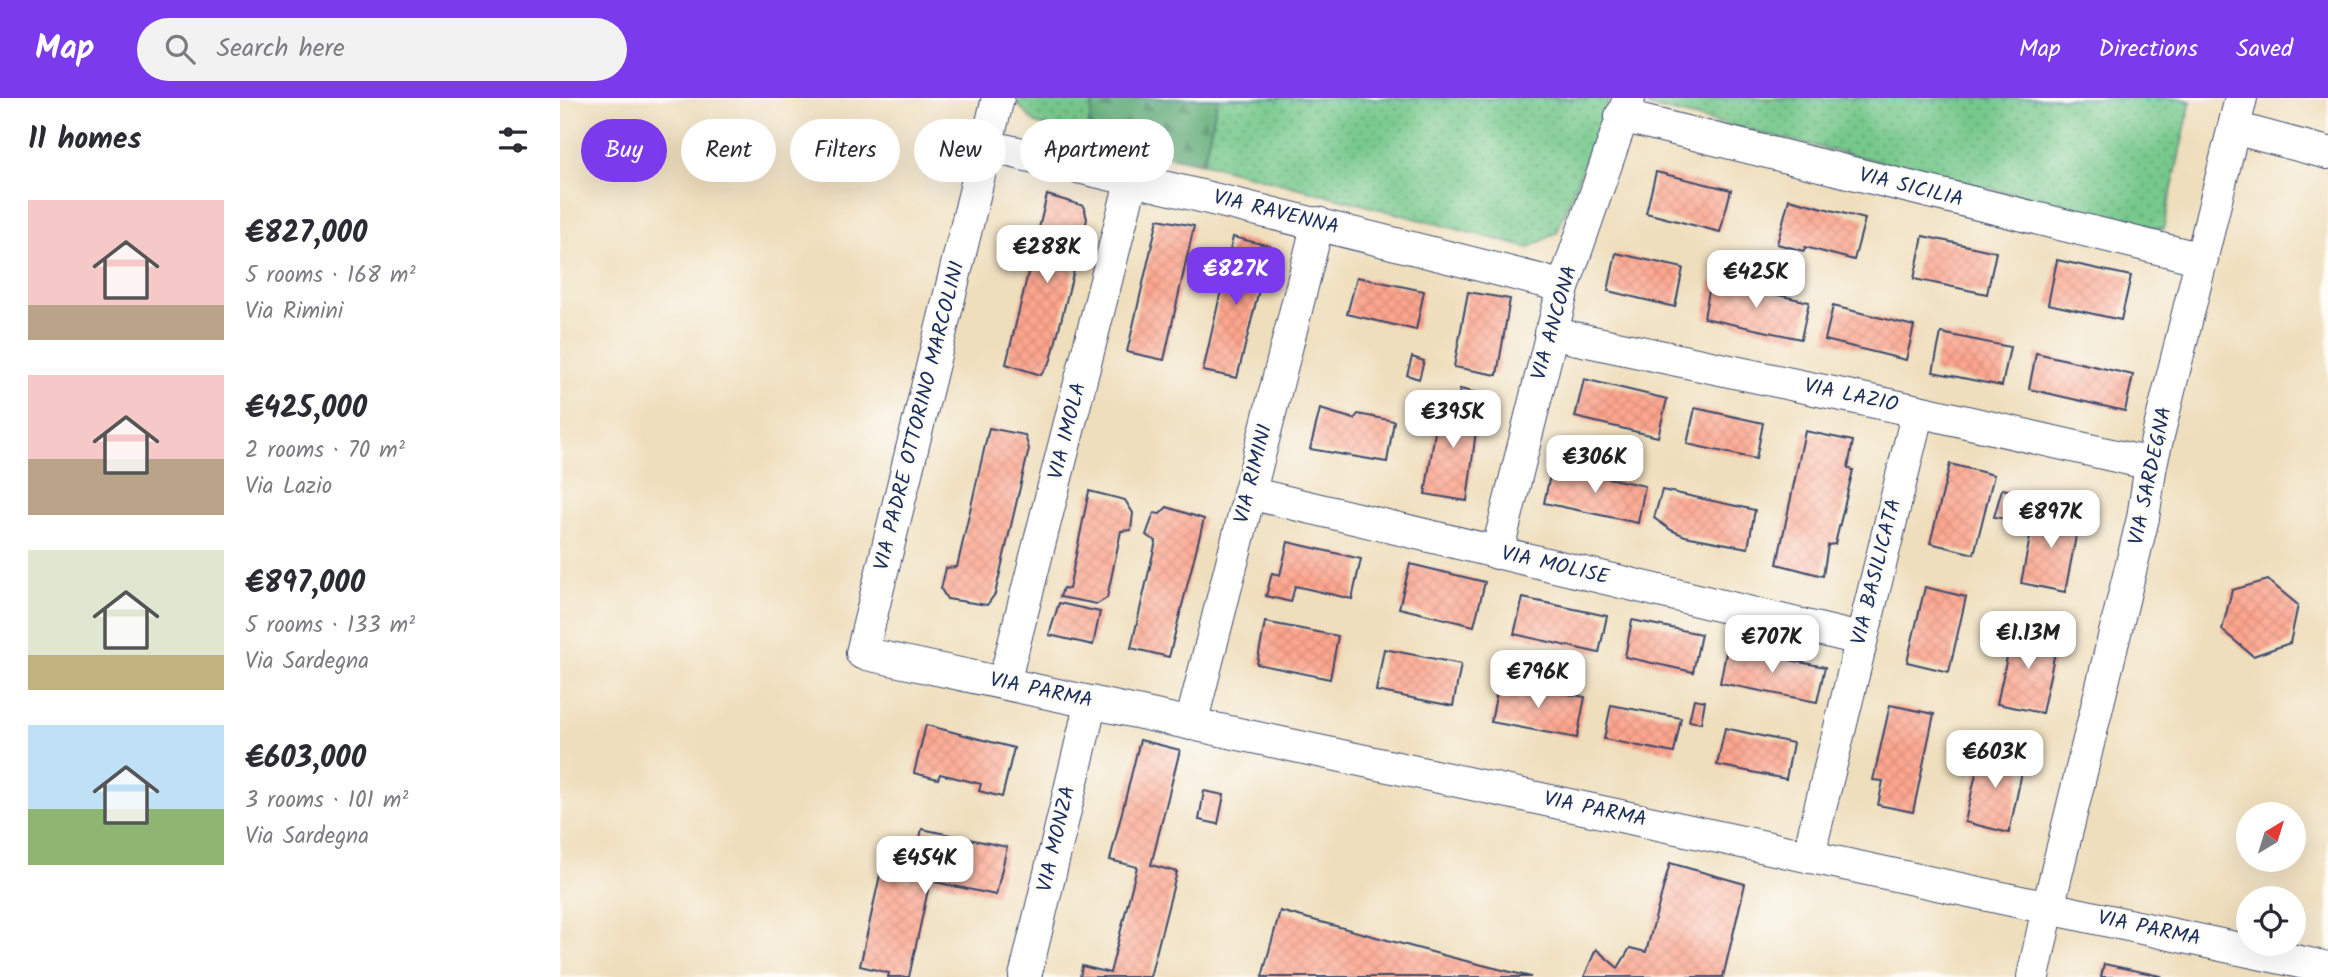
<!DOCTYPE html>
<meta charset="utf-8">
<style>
body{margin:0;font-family:Kalam,sans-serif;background:#f2f2f3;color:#2b2b33;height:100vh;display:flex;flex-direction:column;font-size:26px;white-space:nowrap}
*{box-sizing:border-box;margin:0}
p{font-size:23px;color:#7c7c81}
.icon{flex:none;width:38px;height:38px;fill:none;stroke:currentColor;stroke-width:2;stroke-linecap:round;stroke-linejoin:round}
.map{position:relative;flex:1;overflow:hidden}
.panel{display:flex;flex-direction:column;background:#fff;width:560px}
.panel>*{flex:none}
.guide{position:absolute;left:21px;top:21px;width:665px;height:63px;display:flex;gap:14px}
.needle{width:46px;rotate:38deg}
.controls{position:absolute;left:1676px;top:704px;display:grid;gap:14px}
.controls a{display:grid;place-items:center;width:70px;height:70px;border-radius:50%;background:#fff;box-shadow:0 7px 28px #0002;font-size:35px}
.price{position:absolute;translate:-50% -60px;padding:0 16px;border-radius:14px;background:#fff;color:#222;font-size:23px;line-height:46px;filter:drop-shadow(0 2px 4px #0008)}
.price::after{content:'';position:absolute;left:50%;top:42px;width:21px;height:16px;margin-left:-10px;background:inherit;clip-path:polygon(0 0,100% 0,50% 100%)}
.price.selected{background:#7c3aed;color:#fff}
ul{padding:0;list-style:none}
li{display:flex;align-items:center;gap:21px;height:175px;padding:0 28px}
li span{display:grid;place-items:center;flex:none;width:196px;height:140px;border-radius:0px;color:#555}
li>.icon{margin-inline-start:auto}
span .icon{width:84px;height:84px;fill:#fffc;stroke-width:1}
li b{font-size:30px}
h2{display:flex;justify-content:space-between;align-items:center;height:84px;padding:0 28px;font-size:30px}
.pill{padding:0 24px;border-radius:32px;background:#fff;box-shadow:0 7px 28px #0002;font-size:24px;line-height:63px}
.pill.selected{background:#7c3aed;color:#fff}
header{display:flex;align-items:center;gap:42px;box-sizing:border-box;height:98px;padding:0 35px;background:#7c3aed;color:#fff}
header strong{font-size:33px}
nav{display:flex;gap:38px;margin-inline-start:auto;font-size:24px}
.search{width:490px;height:63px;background:#f2f2f3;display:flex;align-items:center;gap:18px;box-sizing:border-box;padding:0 24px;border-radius:38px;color:#7c7c81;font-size:26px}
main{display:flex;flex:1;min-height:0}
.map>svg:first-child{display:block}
.grass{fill:url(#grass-dots);stroke:#487c74;stroke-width:2}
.forest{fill:url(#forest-firs);stroke:#3e6e6a;stroke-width:2}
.building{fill:url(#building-cross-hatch)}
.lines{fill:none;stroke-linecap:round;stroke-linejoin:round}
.street-casing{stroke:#3b496c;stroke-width:34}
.street{stroke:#fff;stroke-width:32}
.labels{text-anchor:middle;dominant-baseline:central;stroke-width:6;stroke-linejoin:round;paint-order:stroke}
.street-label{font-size:21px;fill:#1b2f5e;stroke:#fdfcf7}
</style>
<header>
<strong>Map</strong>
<div class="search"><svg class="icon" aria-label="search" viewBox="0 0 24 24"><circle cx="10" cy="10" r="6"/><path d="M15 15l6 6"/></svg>Search here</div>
<nav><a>Map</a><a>Directions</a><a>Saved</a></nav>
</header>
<main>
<section class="panel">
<h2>11 homes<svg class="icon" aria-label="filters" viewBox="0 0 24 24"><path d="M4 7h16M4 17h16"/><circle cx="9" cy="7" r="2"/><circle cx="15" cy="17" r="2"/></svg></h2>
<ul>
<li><span style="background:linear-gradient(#f6c9c9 75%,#b9a48a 0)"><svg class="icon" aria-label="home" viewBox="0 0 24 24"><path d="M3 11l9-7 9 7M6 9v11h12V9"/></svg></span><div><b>€827,000</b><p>5 rooms · 168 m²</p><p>Via Rimini</p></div></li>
<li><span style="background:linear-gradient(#f6c9c9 60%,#b9a48a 0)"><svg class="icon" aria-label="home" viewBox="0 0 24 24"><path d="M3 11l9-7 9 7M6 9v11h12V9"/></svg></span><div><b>€425,000</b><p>2 rooms · 70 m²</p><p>Via Lazio</p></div></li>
<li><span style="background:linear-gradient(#dfe7d0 75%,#c2b280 0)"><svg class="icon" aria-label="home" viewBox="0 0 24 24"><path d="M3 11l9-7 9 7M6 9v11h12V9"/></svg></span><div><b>€897,000</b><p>5 rooms · 133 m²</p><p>Via Sardegna</p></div></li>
<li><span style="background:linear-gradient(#bfe0f5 60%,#8fb573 0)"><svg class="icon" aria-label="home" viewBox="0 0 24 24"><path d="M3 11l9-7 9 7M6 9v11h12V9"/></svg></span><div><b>€603,000</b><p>3 rooms · 101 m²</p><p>Via Sardegna</p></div></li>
</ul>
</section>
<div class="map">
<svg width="1768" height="879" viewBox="0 0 1768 879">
<defs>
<pattern id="grass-dots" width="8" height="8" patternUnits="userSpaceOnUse" patternTransform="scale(1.75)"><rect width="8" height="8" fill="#76c88b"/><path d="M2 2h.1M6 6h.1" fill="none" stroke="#60a375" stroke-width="1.8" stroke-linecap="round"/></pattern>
<pattern id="forest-firs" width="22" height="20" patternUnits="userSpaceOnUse" patternTransform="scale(1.75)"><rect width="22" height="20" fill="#60ac77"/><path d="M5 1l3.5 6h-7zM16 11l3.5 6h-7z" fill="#4e8c65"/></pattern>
<pattern id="building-cross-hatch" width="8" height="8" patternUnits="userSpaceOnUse" patternTransform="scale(1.75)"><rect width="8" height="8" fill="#fda58d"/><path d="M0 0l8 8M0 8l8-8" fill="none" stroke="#d88e7c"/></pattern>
</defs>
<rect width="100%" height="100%" fill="#fdfcf7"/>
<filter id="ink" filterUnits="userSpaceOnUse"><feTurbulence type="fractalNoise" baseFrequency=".0143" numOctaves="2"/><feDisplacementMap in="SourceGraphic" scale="14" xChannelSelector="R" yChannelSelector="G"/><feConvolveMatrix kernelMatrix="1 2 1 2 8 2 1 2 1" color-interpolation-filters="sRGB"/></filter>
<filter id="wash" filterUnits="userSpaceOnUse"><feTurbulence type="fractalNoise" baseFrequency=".00686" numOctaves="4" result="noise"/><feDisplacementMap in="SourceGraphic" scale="28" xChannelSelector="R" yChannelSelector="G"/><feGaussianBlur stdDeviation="1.57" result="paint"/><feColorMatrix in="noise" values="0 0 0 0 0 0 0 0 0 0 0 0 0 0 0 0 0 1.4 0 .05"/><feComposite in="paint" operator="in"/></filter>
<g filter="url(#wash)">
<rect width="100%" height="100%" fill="#efdebc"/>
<g class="grass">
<path d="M455,0H534L526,41L475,25L455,3Z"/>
<path d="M658,0H1050L997,134L969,150L643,65Z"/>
<path d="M1091,0H1620L1631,3L1603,132L1088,8Z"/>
</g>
<path class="forest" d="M534,0H658L643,65L526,41Z"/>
<g id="blocks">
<g class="building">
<path d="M1096,74L1171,92L1160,134L1086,115Z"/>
<path d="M487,97L524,108L527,121L491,262L481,277L446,266Z"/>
<path d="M1229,101L1305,121L1294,162L1245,149L1244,153L1217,146Z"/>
<path d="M598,121L634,128L604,262L567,254Z"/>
<path d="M1363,138L1436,154L1427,196L1354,181Z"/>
<path d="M673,139L710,148L677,280L643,273Z"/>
<path d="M1056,155L1123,170L1115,209L1048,193Z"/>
<path d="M1497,162L1571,178L1561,222L1488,206Z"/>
<path d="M797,179L864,193L856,232L787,216Z"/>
<path d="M1151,182L1249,204L1241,241L1144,220Z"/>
<path d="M908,194L950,201L937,277L894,269Z"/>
<path d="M1273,208L1354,228L1346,262L1265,242Z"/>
<path d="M1381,235L1450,249L1442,288L1373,274Z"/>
<path d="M1476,255L1573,277L1565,313L1469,291Z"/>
<path d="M852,259L864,263L859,281L847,277Z"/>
<path d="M1024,281L1107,301L1098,339L1015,319Z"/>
<path d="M900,291L917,295L912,316L918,317L907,403L865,396L879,309L897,311Z"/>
<path d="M1135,310L1203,325L1196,361L1127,346Z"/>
<path d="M760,311L794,321L798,316L834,323L827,364L750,351Z"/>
<path d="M429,330L465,337L469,351L435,496L427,507L387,501L381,491L386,470L397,469Z"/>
<path d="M1245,333L1293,343L1288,370L1293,372L1275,446L1268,447L1263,478L1217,466Z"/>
<path d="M1390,366L1434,377L1414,456L1370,445Z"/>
<path d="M992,368L1085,388L1078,425L984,405Z"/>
<path d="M1442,391L1453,393L1448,421L1434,419Z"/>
<path d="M1102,392L1195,412L1188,450L1125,438L1111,432L1094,420Z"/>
<path d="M529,393L565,402L573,415L571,432L561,433L547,500L537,506L500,499L503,490L509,491Z"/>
<path d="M607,409L644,421L609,559L571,550L596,443L586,437L594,415L600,416Z"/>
<path d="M1476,409L1520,418L1505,494L1461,485Z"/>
<path d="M728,444L801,461L792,501L735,488L731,504L706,498L712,475L720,477Z"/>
<path d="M850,466L925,484L914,528L839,510Z"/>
<path d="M1708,482L1738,507L1730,545L1693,558L1662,532L1672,492Z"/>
<path d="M1365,489L1406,499L1389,574L1347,564Z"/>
<path d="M963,500L1047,518L1039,555L954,536Z"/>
<path d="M499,505L540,514L533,547L489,537Z"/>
<path d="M1072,522L1141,536L1133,574L1065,559Z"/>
<path d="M705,524L778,538L770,581L697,566Z"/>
<path d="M1453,531L1498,540L1482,615L1437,606Z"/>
<path d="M1167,550L1265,569L1257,604L1160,585Z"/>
<path d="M824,551L901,566L893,608L816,593Z"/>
<path d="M939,583L1025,599L1017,640L931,624Z"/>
<path d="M1134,601L1145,603L1141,625L1129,623Z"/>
<path d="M1051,607L1121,620L1114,655L1044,641Z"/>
<path d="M1330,607L1374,616L1353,714L1318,707L1323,683L1313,682Z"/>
<path d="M366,627L454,650L442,699L419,693L421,686L380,676L378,681L354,675Z"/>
<path d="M1165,630L1233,645L1226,681L1157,667Z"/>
<path d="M580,642L620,652L591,767L617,774L590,879H520L522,868L550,875L577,769L550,762Z"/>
<path d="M1422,649L1465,660L1449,735L1405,724Z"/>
<path d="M644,693L664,697L658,726L639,722Z"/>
<path d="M362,731L447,749L436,797L370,783L349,879H328L329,875L300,868L320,777L350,783Z"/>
<path d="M1110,765L1185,786L1163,879H1024L1036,851L1058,870L1070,850L1086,854Z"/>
<path d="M720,813L894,860L971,879H702Z"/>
<path d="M1544,866L1601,878L1600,879H1541Z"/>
</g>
</g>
</g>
<g filter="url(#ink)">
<use href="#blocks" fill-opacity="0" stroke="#3b496c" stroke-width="2"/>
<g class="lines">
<g class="street-casing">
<g id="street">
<path d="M438,0L302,555L1768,870"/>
<path d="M1061,18L1642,161"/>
<path d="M1674,30L1768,55"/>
<path d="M427,48C613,90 798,136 983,183L1003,190"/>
<path d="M990,235L1358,313L1591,366"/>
<path d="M689,395L1300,541"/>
<path d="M937,455L1003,190L1069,0"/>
<path d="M444,585L572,80"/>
<path d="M631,626L758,125"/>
<path d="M1251,759L1253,739L1358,313"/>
<path d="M465,879L531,604"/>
<path d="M1473,879L1488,810L1583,420L1591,366L1681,0"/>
</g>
</g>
<use href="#street" class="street"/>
</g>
</g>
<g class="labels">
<g class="street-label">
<text transform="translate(1351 90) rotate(14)">VIA SICILIA</text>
<text transform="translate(716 115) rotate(14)">VIA RAVENNA</text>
<text transform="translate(995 225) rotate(-74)">VIA ANCONA</text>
<text transform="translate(1291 298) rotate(12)">VIA LAZIO</text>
<text transform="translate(360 318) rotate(-76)">VIA PADRE OTTORINO MARCOLINI</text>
<text transform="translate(508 333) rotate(-76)">VIA IMOLA</text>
<text transform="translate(694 376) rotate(-76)">VIA RIMINI</text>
<text transform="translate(1591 378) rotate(-78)">VIA SARDEGNA</text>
<text transform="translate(995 468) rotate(13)">VIA MOLISE</text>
<text transform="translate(1317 474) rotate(-76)">VIA BASILICATA</text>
<text transform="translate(481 593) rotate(12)">VIA PARMA</text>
<text transform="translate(1035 712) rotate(12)">VIA PARMA</text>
<text transform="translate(497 741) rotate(-77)">VIA MONZA</text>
<text transform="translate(1589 831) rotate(12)">VIA PARMA</text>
</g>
</g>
</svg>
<div class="controls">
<a><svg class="needle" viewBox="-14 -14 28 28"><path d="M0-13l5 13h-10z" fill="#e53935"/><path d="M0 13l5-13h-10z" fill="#7c7c81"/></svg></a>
<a><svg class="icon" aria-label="locate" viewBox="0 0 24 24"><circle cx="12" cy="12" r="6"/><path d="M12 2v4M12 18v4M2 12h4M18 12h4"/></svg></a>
</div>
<b class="price" style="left:487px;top:187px">€288K</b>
<b class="price selected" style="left:676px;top:209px">€827K</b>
<b class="price" style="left:1196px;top:212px">€425K</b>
<b class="price" style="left:893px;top:352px">€395K</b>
<b class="price" style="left:1035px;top:397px">€306K</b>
<b class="price" style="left:1491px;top:452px">€897K</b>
<b class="price" style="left:1468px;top:573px">€1.13M</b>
<b class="price" style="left:1212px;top:577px">€707K</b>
<b class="price" style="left:978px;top:612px">€796K</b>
<b class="price" style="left:1435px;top:692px">€603K</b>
<b class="price" style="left:365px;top:798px">€454K</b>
<div class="guide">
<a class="pill selected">Buy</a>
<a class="pill">Rent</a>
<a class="pill">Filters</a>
<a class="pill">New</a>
<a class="pill">Apartment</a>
</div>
</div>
</main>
